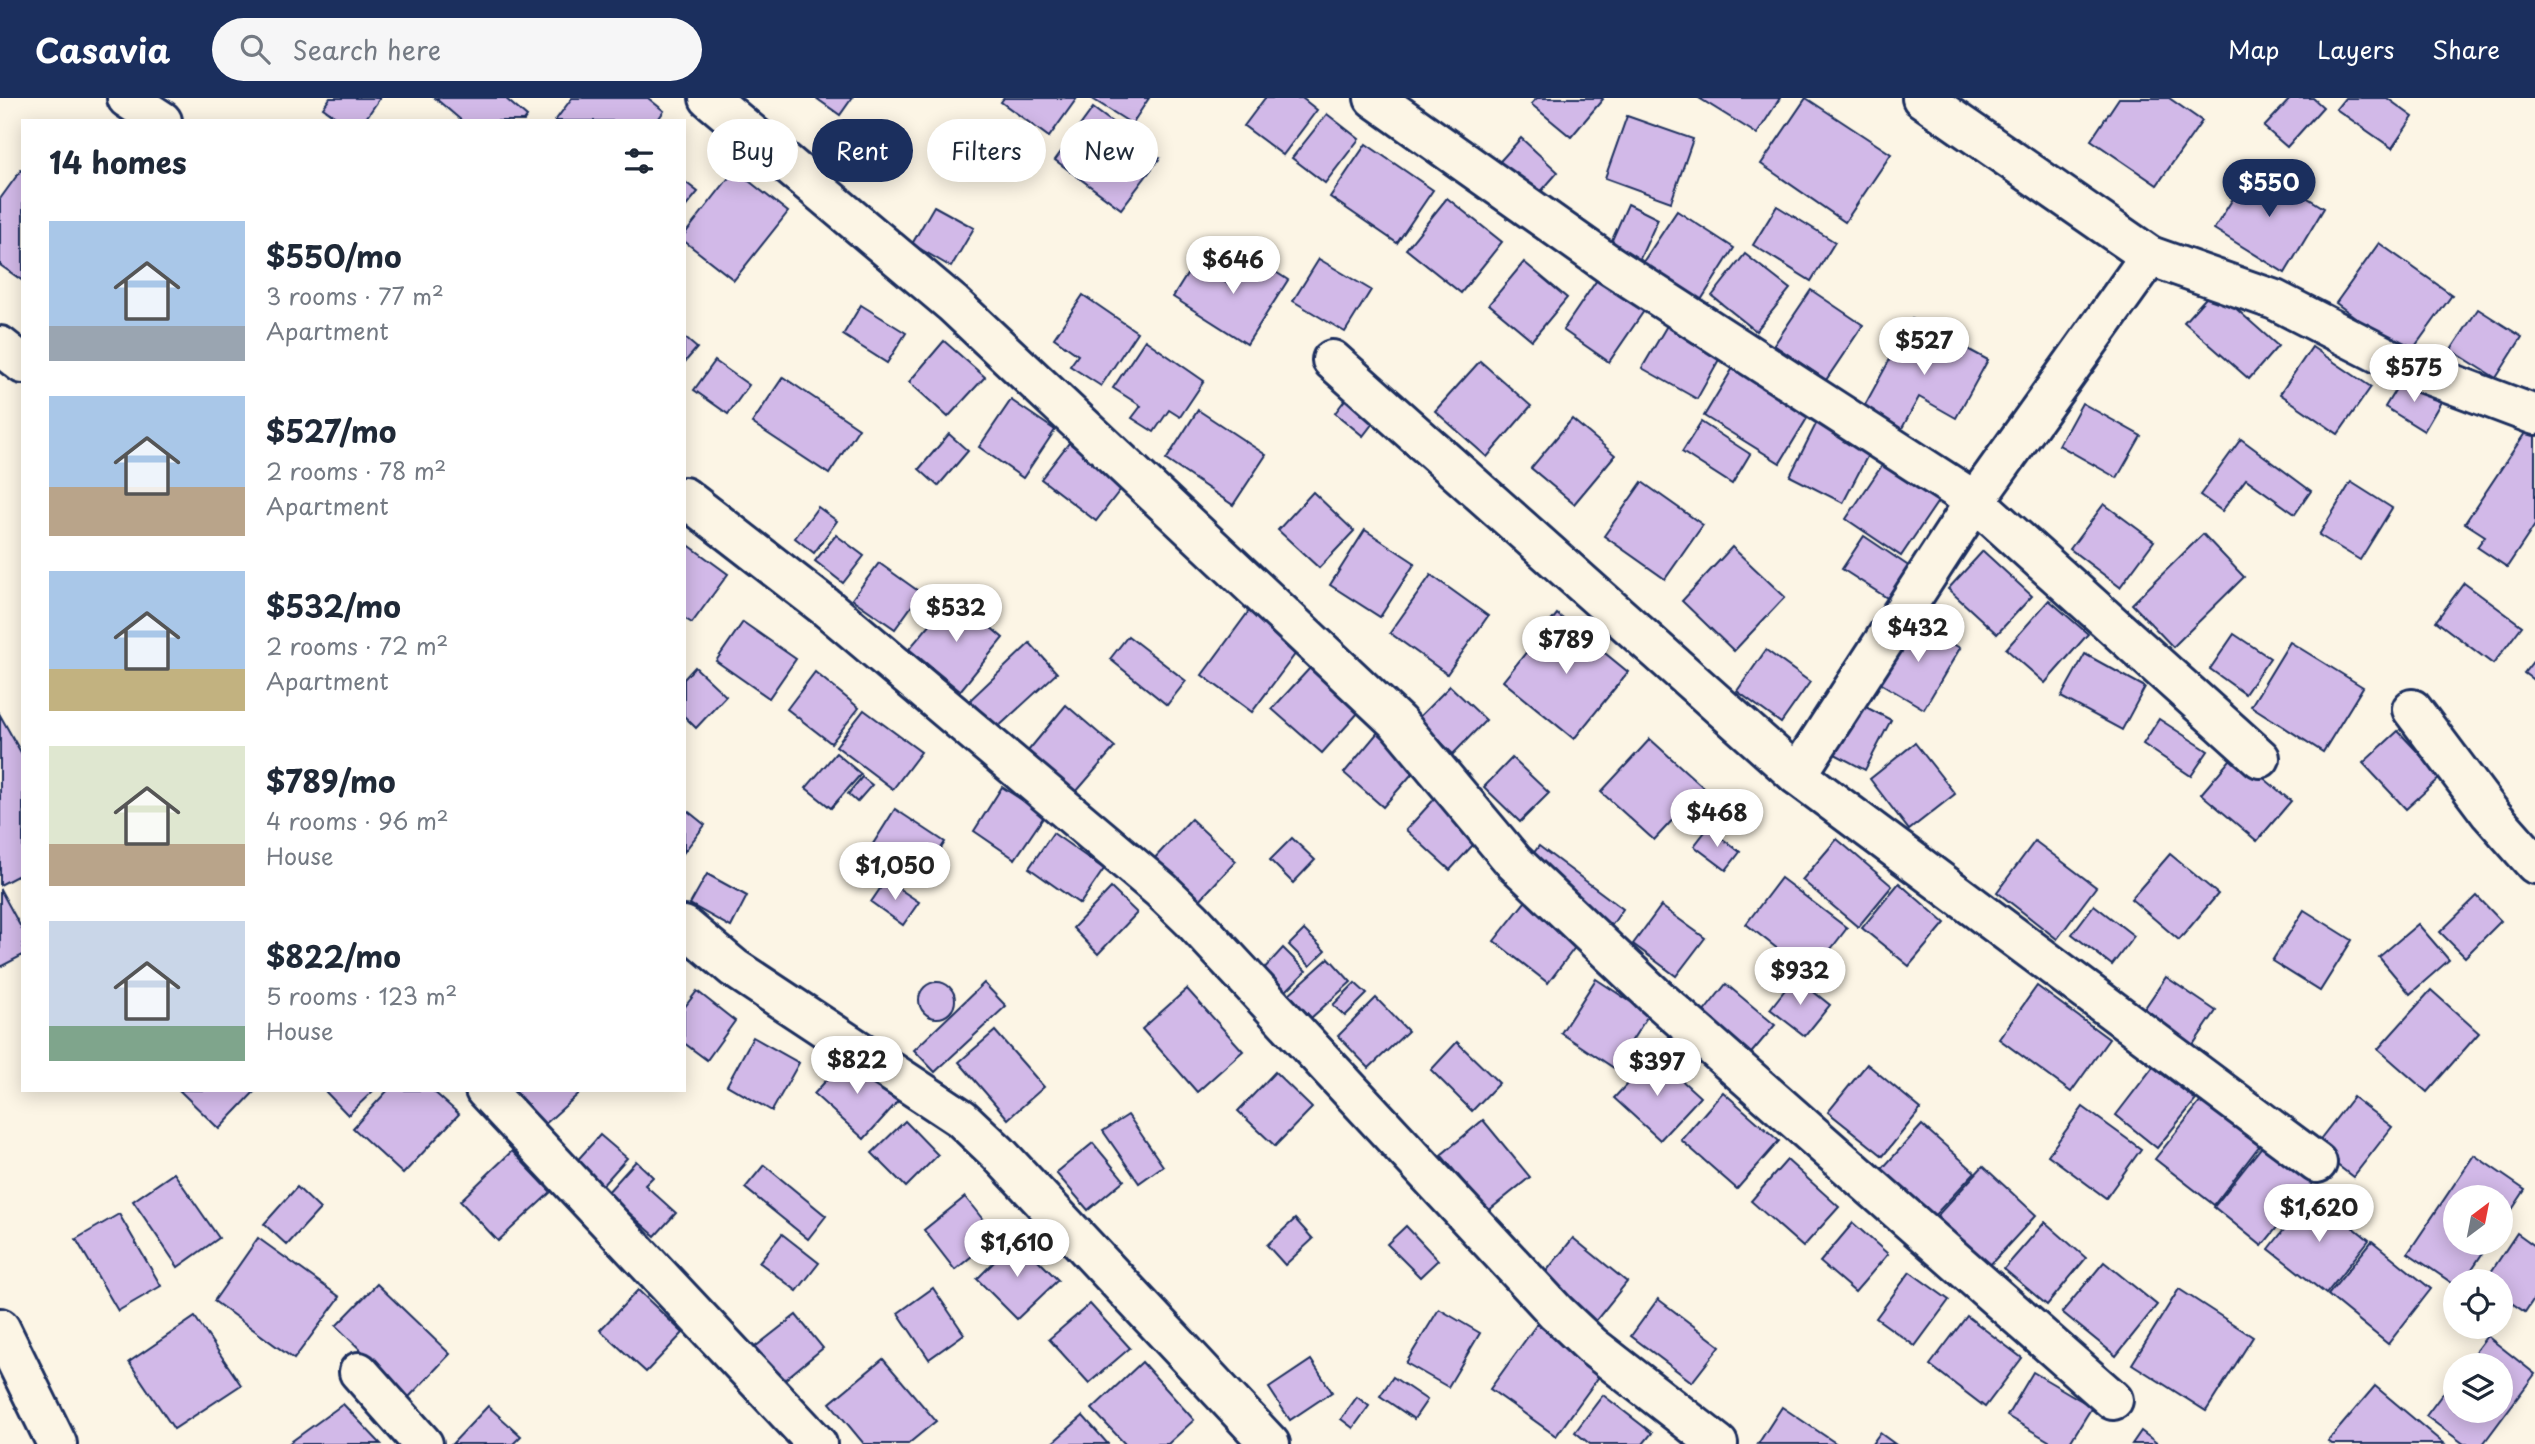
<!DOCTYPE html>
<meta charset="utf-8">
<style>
body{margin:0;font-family:"Playpen Sans",sans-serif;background:#f6f6f7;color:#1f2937;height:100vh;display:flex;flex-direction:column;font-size:26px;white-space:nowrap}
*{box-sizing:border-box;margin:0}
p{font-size:23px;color:#747a83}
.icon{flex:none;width:38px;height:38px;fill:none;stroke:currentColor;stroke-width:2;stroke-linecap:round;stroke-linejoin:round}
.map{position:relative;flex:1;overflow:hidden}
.side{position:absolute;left:21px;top:21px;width:665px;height:973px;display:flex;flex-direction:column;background:#fff;border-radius:0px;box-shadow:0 4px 18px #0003}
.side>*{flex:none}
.guide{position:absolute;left:707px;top:21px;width:665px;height:63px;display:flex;gap:14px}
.needle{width:46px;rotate:32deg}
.controls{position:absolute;left:2443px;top:1087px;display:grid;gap:14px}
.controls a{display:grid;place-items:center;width:70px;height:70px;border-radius:50%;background:#fff;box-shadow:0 4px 18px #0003;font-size:35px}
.price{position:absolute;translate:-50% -60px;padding:0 16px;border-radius:24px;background:#fff;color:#222;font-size:23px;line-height:46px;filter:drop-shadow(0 2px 4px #0008)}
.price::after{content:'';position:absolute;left:50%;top:42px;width:21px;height:16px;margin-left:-10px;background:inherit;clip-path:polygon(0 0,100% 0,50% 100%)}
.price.active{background:#1b2f5e;color:#fff}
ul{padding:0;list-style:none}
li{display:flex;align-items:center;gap:21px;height:175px;padding:0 28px}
li span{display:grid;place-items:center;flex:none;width:196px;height:140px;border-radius:0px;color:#555}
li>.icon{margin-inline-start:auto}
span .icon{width:84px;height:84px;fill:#fffc;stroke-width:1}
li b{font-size:30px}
h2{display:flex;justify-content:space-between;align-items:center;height:84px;padding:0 28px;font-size:30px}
.chip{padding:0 24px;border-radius:32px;background:#fff;box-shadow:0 4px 18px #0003;font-size:24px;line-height:63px}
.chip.active{background:#1b2f5e;color:#fff}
header{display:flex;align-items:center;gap:42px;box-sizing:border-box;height:98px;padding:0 35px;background:#1b2f5e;color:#fff}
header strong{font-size:33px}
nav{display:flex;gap:38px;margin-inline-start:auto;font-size:24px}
.search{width:490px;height:63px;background:#f6f6f7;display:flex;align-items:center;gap:18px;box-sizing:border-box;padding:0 24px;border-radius:38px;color:#747a83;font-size:26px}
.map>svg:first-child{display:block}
.building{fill:#d2b9e8;stroke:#1b2f5e;stroke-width:2}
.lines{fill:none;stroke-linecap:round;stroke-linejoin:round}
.street-casing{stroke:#1b2f5e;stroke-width:44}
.highway-casing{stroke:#1b2f5e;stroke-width:44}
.street{stroke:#fcf5e5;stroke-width:38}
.highway{stroke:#fcf5e5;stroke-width:38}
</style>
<header>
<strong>Casavia</strong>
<div class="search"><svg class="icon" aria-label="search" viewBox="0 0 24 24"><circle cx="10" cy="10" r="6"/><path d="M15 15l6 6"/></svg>Search here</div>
<nav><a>Map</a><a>Layers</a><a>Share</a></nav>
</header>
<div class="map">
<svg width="2535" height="1346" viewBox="0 0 2535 1346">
<rect width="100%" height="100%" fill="#fcf5e5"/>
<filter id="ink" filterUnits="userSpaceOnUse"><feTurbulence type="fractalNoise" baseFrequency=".0143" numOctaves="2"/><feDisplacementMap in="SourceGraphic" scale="14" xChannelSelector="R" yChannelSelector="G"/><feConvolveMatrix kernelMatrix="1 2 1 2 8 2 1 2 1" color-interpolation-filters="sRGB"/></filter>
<g filter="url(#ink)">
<g class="building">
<path d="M330,0H380L364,23H341L323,10Z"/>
<path d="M435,0H505L527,19L524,23H462Z"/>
<path d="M572,0H648L664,13L657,23H555Z"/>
<path d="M816,0H852L840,17Z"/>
<path d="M1004,0H1077L1049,39L1001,4Z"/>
<path d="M1091,0H1149L1132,26Z"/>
<path d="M1265,0H1302L1317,12L1283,57L1244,28Z"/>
<path d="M1537,0H1602L1603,1L1571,39L1531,6Z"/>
<path d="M1699,0H1780L1757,36Z"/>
<path d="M1806,0L1891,56L1845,124L1761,66Z"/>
<path d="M2119,0H2169L2202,23L2157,87L2091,42Z"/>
<path d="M2291,0H2313L2323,9L2287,49L2264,29Z"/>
<path d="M2345,0H2387L2413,19L2392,50L2336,11Z"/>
<path d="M1093,10L1160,60L1121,111L1055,62Z"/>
<path d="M1327,16L1359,41L1325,85L1292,60Z"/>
<path d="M1627,18L1693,41L1671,104L1605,80Z"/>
<path d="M1521,40L1558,74L1531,105L1493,71Z"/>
<path d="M1366,46L1433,92L1397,145L1330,99Z"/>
<path d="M2254,67L2324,110L2285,175L2214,131Z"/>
<path d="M21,72L23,73V183L0,167V101Z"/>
<path d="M735,72L788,114L734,182L684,143V137Z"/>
<path d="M684,83L698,94L684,111Z"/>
<path d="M1447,100L1502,144L1461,195L1406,151Z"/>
<path d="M1628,106L1658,121L1638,165L1608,151Z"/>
<path d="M934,108L974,130L951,169L912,146Z"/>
<path d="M1777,108L1835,144L1811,183L1753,147Z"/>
<path d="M1677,113L1734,150L1701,202L1643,164Z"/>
<path d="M2379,145L2452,197L2408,258L2336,205Z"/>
<path d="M1248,156L1288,182L1247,246L1173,199L1195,164L1228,186Z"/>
<path d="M1745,156L1790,191L1756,233L1712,198Z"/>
<path d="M1319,161L1371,192L1345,234L1293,203Z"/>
<path d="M1524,164L1567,200L1532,242L1489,206Z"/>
<path d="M1601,176L1648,207L1609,264L1563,232Z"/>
<path d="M2214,191L2278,248L2249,281L2184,224Z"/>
<path d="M1811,192L1863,227L1826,282L1774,247Z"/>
<path d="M1083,197L1137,234L1101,288L1070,268L1078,257L1054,240Z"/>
<path d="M861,207L906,235L887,265L843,237Z"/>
<path d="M2478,211L2522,239L2496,280L2451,252Z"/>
<path d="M1672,219L1726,249L1697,301L1642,270Z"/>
<path d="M1912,221L1988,262L1956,320L1919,299L1900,334L1861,314Z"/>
<path d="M684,239L697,250L684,265Z"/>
<path d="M1145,242L1204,283L1180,319L1169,312L1154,334L1132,320L1141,308L1113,290Z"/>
<path d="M944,243L985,279L948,319L909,284Z"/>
<path d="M2312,249L2371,289L2338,336L2280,296Z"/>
<path d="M715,263L749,287L728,316L694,292Z"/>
<path d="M1480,263L1531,308L1487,359L1435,313Z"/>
<path d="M1733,270L1809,317L1780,365L1704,318Z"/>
<path d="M783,279L859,330L829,376L752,325Z"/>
<path d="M2403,279L2442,302L2424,333L2385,309Z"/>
<path d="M1354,290L1383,312L1363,338L1335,315Z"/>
<path d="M1011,302L1055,332L1023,380L979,349Z"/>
<path d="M2082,305L2141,338L2117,380L2059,347Z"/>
<path d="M1198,312L1266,357L1233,407L1166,362Z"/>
<path d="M1572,321L1615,357L1574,406L1531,370Z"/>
<path d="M1701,324L1750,356L1732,386L1682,354Z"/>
<path d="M1817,324L1871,351L1843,405L1790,378Z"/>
<path d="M2529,329L2535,333V427L2507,469L2477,449L2485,438L2465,425Z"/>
<path d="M949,336L968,353L938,388L919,371Z"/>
<path d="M2241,341L2311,393L2295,416L2246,381L2222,413L2200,397Z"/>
<path d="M1069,345L1124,387L1096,423L1041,381Z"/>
<path d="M1889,357L1945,393L1901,458L1846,421Z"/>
<path d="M1642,384L1703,427L1665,481L1604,438Z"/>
<path d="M2351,384L2392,410L2360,462L2319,437Z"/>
<path d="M1313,394L1354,433L1319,470L1278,432Z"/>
<path d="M2104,406L2154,443L2120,489L2070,451Z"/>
<path d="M818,409L837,423L814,455L795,440Z"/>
<path d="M1365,432L1415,465L1380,519L1330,487Z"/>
<path d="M2203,436L2244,479L2173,549L2132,506Z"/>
<path d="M836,437L864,458L843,485L815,463Z"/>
<path d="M1864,438L1913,471L1892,503L1842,471Z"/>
<path d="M687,446L728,476L692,525L684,520V449Z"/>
<path d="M1732,449L1785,499L1734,553L1682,503Z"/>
<path d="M1983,453L2032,498L1997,536L1948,491Z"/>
<path d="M879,465L921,495L895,531L852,501Z"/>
<path d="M1431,477L1488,518L1447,576L1390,535Z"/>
<path d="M2464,485L2522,528L2493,566L2436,523Z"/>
<path d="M954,498L1003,540L960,593L909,551Z"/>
<path d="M2049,502L2088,536L2045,585L2006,551Z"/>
<path d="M1249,513L1299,551L1252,614L1202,577Z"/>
<path d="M1557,516L1628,574L1574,641L1503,583Z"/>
<path d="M1911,522L1960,550L1924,611L1875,582Z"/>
<path d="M743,524L796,561L769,600L716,563Z"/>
<path d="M2234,536L2270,560L2245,596L2210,571Z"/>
<path d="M1128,538L1186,583L1167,607L1110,561Z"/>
<path d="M2290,544L2363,589L2323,654L2251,608Z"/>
<path d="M1030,545L1057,575L996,631L970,602Z"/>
<path d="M1766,552L1810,584L1781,625L1737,593Z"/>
<path d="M2085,556L2145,589L2122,632L2061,599Z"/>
<path d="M2535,561V583L2524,575Z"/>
<path d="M695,569L726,598L696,630L684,618V581Z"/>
<path d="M1310,570L1359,614L1322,655L1272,611Z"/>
<path d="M815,574L859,610L831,645L787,611Z"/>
<path d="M1450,588L1486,622L1453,656L1417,621Z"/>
<path d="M1858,605L1891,622L1865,672L1833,655Z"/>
<path d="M1066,607L1115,649L1076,694L1028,653Z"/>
<path d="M864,612L921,654L893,691L836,648Z"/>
<path d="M0,617L23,658V775L0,787Z"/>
<path d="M2159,621L2208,653L2191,678L2143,646Z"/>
<path d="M1379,633L1419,668L1383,709L1344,675Z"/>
<path d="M2398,633L2441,679L2406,711L2363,665Z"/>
<path d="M1650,641L1703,689L1654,742L1601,694Z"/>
<path d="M1915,645L1955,696L1909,732L1870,681Z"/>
<path d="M836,655L861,676L831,710L806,690Z"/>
<path d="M2235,656L2291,703L2257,743L2201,696Z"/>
<path d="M1512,660L1549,695L1520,724L1484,689Z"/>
<path d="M862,679L872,687L857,704L848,696Z"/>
<path d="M1002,689L1045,717L1015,761L974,733Z"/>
<path d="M1439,696L1483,736L1450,772L1406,732Z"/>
<path d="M684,710L705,727L684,754Z"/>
<path d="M895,711L945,744L921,781L871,749Z"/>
<path d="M1191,721L1236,763L1197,805L1152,763Z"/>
<path d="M1708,730L1740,754L1726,772L1694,748Z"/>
<path d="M1053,735L1104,771L1080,806L1029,770Z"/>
<path d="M1292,740L1315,762L1293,785L1270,762Z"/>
<path d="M1837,741L1892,788L1858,829L1802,782Z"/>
<path d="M2035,743L2096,789L2057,841L1997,794Z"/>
<path d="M1539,748L1623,811L1609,831L1524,768Z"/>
<path d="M2170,756L2218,796L2179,842L2131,801Z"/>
<path d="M707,776L747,798L731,829L690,806Z"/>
<path d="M1781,780L1847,830L1811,877L1746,826Z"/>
<path d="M886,782L919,804L903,827L871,804Z"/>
<path d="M1899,785L1945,825L1909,868L1862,830Z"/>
<path d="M1111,790L1137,815L1098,856L1073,830Z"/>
<path d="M0,791L23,833V857L0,869Z"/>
<path d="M2477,798L2501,823L2465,859L2440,834Z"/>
<path d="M1529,799L1582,840L1548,885L1494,843Z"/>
<path d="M2094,807L2134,838L2112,867L2072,836Z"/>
<path d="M1661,808L1705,840L1676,878L1633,846Z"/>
<path d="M2304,812L2352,842L2320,893L2272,863Z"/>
<path d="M2418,826L2449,862L2410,896L2379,859Z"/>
<path d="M1304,832L1325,853L1310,868L1289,847Z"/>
<path d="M1283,850L1306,873L1284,895L1261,874Z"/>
<path d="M1329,860L1351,884L1311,920L1289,896Z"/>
<path d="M1795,879L1830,907L1805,938L1770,911Z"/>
<path d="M2166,879L2216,913L2188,954L2138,920Z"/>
<path d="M1596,881L1649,916L1614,970L1561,935Z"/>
<circle cx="937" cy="902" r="18"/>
<path d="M984,885L1006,908L935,974L914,952Z"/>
<path d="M1355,885L1367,896L1345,918L1333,907Z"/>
<path d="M1726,886L1775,927L1747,960L1699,920Z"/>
<path d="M2037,888L2109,941L2071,994L1999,941Z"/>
<path d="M1187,891L1243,953L1197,994L1142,931Z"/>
<path d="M2431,892L2479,935L2427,994L2378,951Z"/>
<path d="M697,893L735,923L707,962L684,945V910Z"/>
<path d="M1376,900L1408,933L1369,970L1338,938Z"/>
<path d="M995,933L1044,989L1008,1021L959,964Z"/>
<path d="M753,939L799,965L772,1013L727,987Z"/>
<path d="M1457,944L1499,985L1472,1013L1431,972Z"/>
<path d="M850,956L900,1001L864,1041L814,996Z"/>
<path d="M1654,957L1700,999L1660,1042L1614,1000Z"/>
<path d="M1867,966L1921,1011L1883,1058L1828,1014Z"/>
<path d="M2153,969L2196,1002L2157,1050L2116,1017Z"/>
<path d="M1275,974L1312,1010L1275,1048L1238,1013Z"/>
<path d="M179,992H256L219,1031Z"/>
<path d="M324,992H374L348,1017Z"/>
<path d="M388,992H432L459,1016L403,1076L353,1030Z"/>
<path d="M514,992H583L544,1027Z"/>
<path d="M1723,994L1779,1043L1737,1091L1681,1042Z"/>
<path d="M2205,998L2263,1043L2214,1107L2155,1061Z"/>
<path d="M2353,999L2392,1029L2353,1079L2314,1049Z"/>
<path d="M2083,1009L2141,1051L2106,1100L2048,1057Z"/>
<path d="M1128,1017L1163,1068L1139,1085L1103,1033Z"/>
<path d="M1483,1022L1530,1079L1488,1113L1441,1057Z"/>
<path d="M905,1023L938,1057L906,1089L872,1055Z"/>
<path d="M1922,1027L1975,1074L1932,1120L1881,1072Z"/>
<path d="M600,1037L627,1060L601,1089L574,1066Z"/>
<path d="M1093,1045L1124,1082L1088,1112L1056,1075Z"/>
<path d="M2264,1046L2313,1085L2262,1148L2214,1109Z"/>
<path d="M512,1053L551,1094L498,1143L460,1103Z"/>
<path d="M2474,1057L2525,1092L2501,1128V1099H2455V1144H2490L2464,1183H2455V1187L2408,1155Z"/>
<path d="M1787,1062L1839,1109L1803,1149L1751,1103Z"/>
<path d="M636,1063L653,1079L645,1087L676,1115L655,1138L607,1095Z"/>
<path d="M764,1067L826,1118L808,1141L745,1090Z"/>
<path d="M1983,1068L2036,1117L1989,1168L1936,1119Z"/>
<path d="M174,1075L219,1140L178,1169L133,1103Z"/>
<path d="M297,1089L320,1111L287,1147L264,1126Z"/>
<path d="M2312,1096L2369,1142L2326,1196L2269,1151Z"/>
<path d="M965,1099L996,1138L955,1172L924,1132Z"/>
<path d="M119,1116L161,1188L118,1213L76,1141Z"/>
<path d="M1295,1121L1313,1141L1285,1167L1267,1147Z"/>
<path d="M2045,1124L2086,1160L2047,1207L2004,1171Z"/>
<path d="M1853,1125L1888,1156L1855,1194L1820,1164Z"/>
<path d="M1406,1128L1438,1162L1420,1179L1387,1146Z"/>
<path d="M2517,1135L2535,1148V1199L2525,1214L2501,1198V1183H2485Z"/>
<path d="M782,1136L819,1165L797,1193L759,1164Z"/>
<path d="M258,1140L340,1199L294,1261L214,1203Z"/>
<path d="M1573,1140L1627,1184L1594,1225L1540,1181Z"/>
<path d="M1017,1141L1058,1182L1017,1221L977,1181Z"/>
<path d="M2372,1143L2431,1191L2388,1246L2328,1197Z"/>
<path d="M2104,1164L2157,1207L2116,1258L2062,1214Z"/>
<path d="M1910,1174L1949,1202L1915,1248L1876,1220Z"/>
<path d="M377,1186L450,1256L409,1299L336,1228Z"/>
<path d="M933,1190L964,1236L929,1261L898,1215Z"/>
<path d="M2179,1191L2253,1239L2206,1313L2132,1266Z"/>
<path d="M638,1192L683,1235L646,1274L600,1232Z"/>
<path d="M1658,1201L1720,1248L1692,1284L1631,1238Z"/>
<path d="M1090,1206L1130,1250L1089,1285L1049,1241Z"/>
<path d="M1439,1211L1480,1235L1448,1289L1406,1265Z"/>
<path d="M796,1217L823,1250L783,1283L755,1249Z"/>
<path d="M1967,1218L2022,1260L1985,1309L1930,1267Z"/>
<path d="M195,1219L241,1287L174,1331L129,1264Z"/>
<path d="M1537,1226L1603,1273L1556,1338L1490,1291Z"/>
<path d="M2487,1238L2535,1276L2483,1346H2464L2426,1318L2455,1279V1312H2501V1267H2465Z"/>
<path d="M883,1261L936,1323L908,1346H864L830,1305Z"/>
<path d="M1311,1262L1332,1294L1290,1322L1269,1290Z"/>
<path d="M1142,1264L1194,1322L1168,1346H1125L1092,1311Z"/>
<path d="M2033,1274L2092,1309L2069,1346H2054L2007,1318Z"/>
<path d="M1393,1279L1427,1302L1414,1321L1380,1298Z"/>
<path d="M2375,1288L2444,1346H2332L2328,1343Z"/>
<path d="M1603,1297L1652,1335L1643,1346H1590L1575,1334Z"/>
<path d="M1357,1299L1369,1308L1353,1330L1341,1321Z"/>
<path d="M343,1306L381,1346H288Z"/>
<path d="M488,1308L521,1338L513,1346H452Z"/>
<path d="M1782,1309L1837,1346H1758Z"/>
<path d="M1083,1318L1108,1346H1051Z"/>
<path d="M2141,1333L2158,1346H2132Z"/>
<path d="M1880,1335L1895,1346H1872Z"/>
</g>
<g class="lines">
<g class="street-casing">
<g id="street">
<path d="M127,0L162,23"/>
<path d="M709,0L953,206L1398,625L1514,764L1654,897L2113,1302"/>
<path d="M1374,0L1610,167L1975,403L2260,660"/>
<path d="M1922,0L2150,158L2275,202L2402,267L2535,317"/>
<path d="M0,248L23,266"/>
<path d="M1332,262L1797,677L2317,1065"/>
<path d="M684,399L827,510L1161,792L1192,822L1556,1214L1592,1248L1718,1346"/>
<path d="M2412,611L2490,715L2535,766"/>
<path d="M1797,677L1975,403L2150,158"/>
<path d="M684,828L734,870L961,1020L998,1055L1270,1346"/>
<path d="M485,992L817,1346"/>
<path d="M359,1274L423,1346"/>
</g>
</g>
<g class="highway-casing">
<path id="highway" d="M0,1230L57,1346"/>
</g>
<use href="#street" class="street"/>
<use href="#highway" class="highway"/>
</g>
</g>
</svg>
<div class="controls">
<a><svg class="needle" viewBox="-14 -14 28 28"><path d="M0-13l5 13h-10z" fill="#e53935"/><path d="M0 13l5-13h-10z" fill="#747a83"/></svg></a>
<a><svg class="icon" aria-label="locate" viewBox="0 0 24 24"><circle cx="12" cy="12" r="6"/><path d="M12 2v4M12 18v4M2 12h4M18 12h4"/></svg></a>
<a><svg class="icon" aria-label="layers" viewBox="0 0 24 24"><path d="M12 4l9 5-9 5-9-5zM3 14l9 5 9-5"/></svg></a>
</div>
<b class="price active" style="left:2269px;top:121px">$550</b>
<b class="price" style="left:1233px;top:198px">$646</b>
<b class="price" style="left:1924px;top:279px">$527</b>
<b class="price" style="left:2414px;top:306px">$575</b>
<b class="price" style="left:956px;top:546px">$532</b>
<b class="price" style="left:1918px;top:566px">$432</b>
<b class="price" style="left:1566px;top:578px">$789</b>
<b class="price" style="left:1717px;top:751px">$468</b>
<b class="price" style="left:895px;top:804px">$1,050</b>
<b class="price" style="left:1800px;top:909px">$932</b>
<b class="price" style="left:857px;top:998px">$822</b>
<b class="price" style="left:1657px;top:1000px">$397</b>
<b class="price" style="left:2319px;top:1146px">$1,620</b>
<b class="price" style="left:1017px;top:1181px">$1,610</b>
<div class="guide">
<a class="chip">Buy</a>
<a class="chip active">Rent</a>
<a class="chip">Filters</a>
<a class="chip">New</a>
</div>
<section class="side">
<h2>14 homes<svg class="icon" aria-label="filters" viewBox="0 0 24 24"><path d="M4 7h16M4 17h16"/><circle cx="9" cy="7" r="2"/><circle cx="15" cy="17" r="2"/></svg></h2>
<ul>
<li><span style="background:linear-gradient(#a9c7e8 75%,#9aa5b1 0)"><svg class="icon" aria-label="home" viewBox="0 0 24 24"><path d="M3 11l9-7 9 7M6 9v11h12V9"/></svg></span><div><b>$550/mo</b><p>3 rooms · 77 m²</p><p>Apartment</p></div></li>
<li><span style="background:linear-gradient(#a9c7e8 65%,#b9a48a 0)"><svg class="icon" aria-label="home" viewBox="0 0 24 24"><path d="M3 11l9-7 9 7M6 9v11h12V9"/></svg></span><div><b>$527/mo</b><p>2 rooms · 78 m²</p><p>Apartment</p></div></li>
<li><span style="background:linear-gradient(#a9c7e8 70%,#c2b280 0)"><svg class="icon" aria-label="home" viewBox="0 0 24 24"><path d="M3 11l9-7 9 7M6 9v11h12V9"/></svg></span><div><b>$532/mo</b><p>2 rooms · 72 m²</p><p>Apartment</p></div></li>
<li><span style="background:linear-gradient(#dfe7d0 70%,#b9a48a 0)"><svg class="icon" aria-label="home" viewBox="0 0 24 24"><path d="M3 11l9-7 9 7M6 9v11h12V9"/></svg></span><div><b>$789/mo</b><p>4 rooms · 96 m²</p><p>House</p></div></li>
<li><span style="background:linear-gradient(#c9d6e8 75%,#7fa58c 0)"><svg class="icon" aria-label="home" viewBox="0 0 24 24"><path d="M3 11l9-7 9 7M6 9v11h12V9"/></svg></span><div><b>$822/mo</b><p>5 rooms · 123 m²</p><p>House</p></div></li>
</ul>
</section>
</div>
